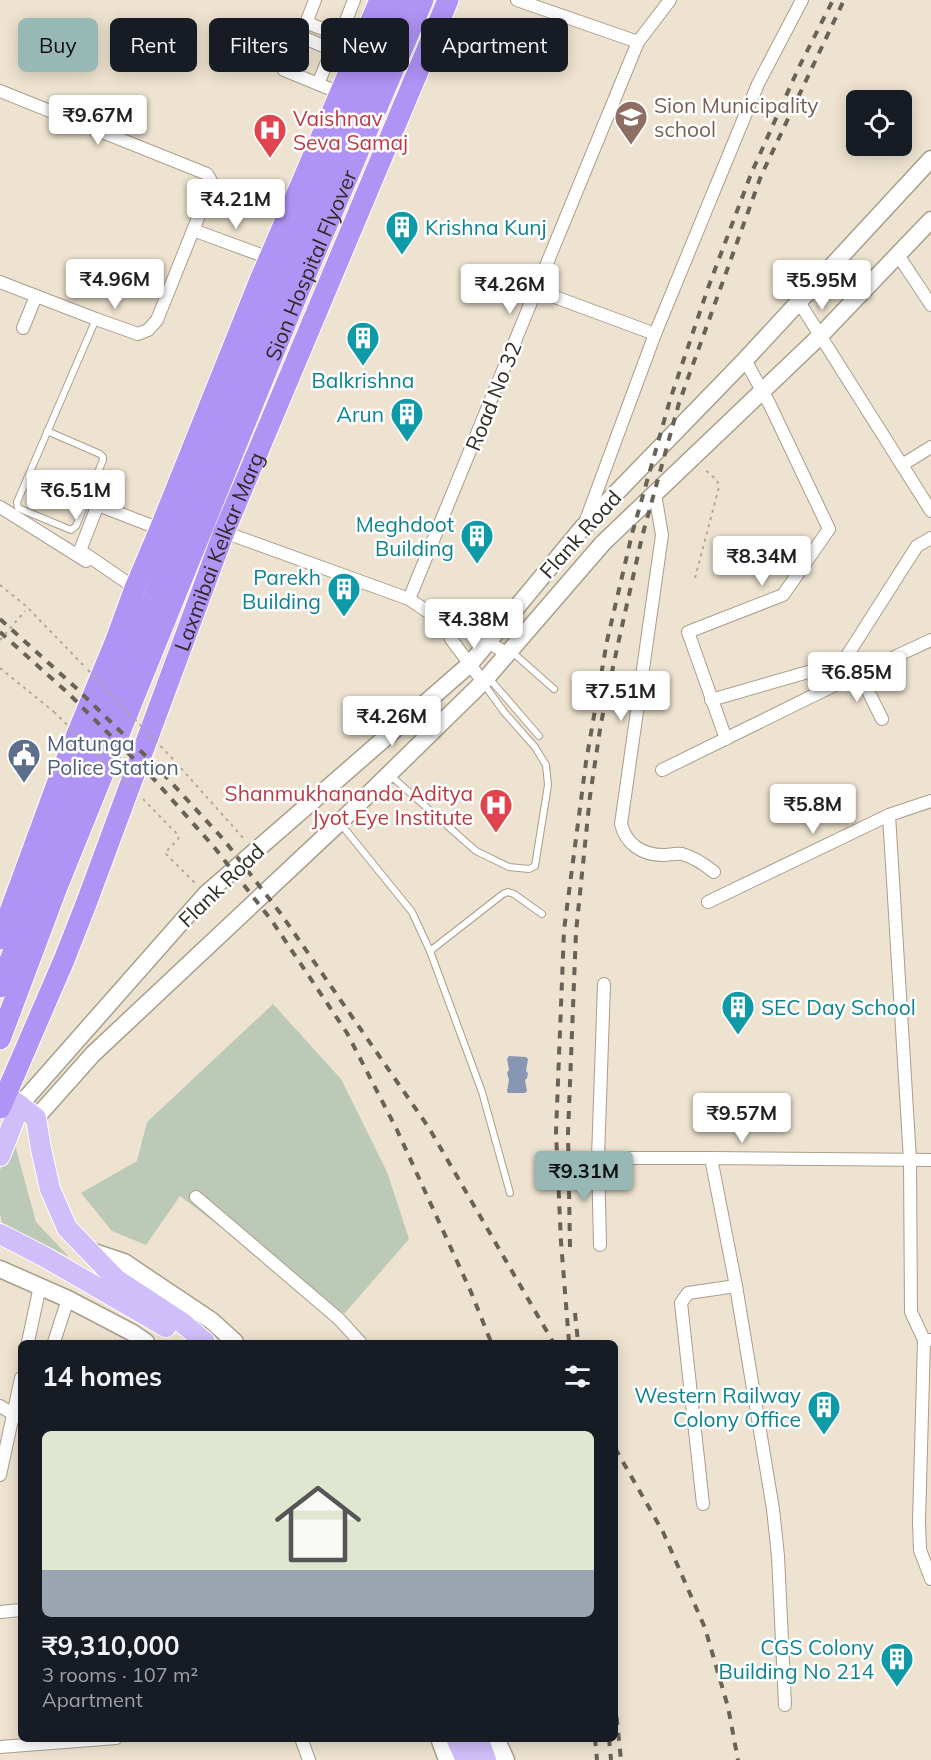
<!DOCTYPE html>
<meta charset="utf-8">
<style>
body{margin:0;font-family:Mulish,sans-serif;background:#242831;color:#f1f3f6;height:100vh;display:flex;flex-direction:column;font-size:22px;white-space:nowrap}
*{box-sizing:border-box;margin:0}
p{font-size:20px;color:#9ea1a6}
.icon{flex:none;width:33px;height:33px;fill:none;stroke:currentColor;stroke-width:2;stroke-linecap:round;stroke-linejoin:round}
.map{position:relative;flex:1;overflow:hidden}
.details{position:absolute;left:18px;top:1340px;width:600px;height:402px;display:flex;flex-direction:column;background:#171b24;border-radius:9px;box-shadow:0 3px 15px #0003}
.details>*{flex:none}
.banner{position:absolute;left:18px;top:18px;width:600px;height:54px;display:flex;gap:12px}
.buttons{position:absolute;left:846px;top:90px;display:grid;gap:12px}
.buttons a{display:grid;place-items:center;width:66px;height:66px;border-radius:9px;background:#171b24;box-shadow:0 3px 15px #0003;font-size:30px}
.price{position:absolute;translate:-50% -51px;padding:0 14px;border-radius:6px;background:#fff;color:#222;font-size:20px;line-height:39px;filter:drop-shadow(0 2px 3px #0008)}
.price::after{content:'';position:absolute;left:50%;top:36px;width:18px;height:14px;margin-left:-9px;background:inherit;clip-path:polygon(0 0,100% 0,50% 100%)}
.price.on{background:#97b8b4;color:#111}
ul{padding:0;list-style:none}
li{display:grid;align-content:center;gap:12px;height:318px;padding:0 24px}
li+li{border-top:2px solid #363941}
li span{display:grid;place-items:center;height:186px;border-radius:9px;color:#555}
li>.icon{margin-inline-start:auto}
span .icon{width:108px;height:108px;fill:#fffc;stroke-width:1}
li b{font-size:26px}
h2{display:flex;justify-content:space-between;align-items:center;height:72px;padding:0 24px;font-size:26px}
.pill{padding:0 21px;border-radius:9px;background:#171b24;box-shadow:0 3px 15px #0003;font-size:21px;line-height:54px}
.pill.on{background:#97b8b4;color:#111}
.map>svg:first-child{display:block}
.green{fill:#bcc9b6}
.water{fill:#8796b3}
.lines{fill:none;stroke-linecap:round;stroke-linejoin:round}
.lane-casing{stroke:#a89e8c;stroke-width:8}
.street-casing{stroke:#a89e8c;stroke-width:14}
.secondary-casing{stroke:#a89e8c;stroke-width:19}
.primary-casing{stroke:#fff;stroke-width:22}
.highway-casing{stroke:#fff;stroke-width:23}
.path{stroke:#b2a99a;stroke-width:2;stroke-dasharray:3 4.5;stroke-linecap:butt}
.lane{stroke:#fff;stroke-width:6}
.street{stroke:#fff;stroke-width:12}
.secondary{stroke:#fff;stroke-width:16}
.primary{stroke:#cfbef9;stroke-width:20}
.highway{stroke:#af93f5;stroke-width:21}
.rail{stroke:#686257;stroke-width:4;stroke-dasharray:8 8;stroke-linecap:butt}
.path-bridge{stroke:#b2a99a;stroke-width:2;stroke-dasharray:3 4.5;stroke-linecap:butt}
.labels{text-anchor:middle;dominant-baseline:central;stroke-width:5;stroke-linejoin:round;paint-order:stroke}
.education-label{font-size:21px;fill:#785e54;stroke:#fff;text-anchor:start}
.health-label{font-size:21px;fill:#be3a42;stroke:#fff;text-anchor:start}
.culture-label{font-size:21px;fill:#0d838f;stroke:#fff;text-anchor:end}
.street-label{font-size:21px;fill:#2e2b23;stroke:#fff}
.service-label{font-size:21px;fill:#4e5e75;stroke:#fff;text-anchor:start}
</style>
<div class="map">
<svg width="931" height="1760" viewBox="0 0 931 1760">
<rect width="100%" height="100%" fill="#eee3d0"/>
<g class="green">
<path d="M273,1004L341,1079L387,1172L409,1239L345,1313L326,1307L180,1196L146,1245L112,1231L81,1193L137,1161L147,1122Z"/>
<path d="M14,1141L36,1222L69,1257L2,1223L0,1214V1170Z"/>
</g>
<path class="water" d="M509,1056L526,1057L528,1059L526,1071L528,1073L527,1078L525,1080L527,1091L525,1093H508L507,1091L509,1080L507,1073L509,1070L507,1059Z"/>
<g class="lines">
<g class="lane-casing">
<g id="lane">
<path d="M47,431L100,454L103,457V460L76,526L71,530L18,508L17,502L96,319"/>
<path d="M511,651L554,689"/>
<path d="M488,677L539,736"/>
<path d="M391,776L476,851L509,867L529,869L535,866L548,785L546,765L535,747L504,712L483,683"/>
<path d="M340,823L412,912L430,951L482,1092L510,1193"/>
<path d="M430,951L503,894L508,892L514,894L542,914"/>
</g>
</g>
<g class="street-casing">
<g id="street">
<path d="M315,0L308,18L310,24L361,44"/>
<path d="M517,0L638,42"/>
<path d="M340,36L354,0"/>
<path d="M318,84L332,50"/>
<path d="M0,91L207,174L211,181L210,188L157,320L148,330L138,334L96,319L0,282"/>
<path d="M340,93L284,70L283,67L296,38L300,36L355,60"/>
<path d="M193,230L269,258"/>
<path d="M898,255L931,305"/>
<path d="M536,290L655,334"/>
<path d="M799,302L931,511"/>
<path d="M23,328L36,296"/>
<path d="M902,465L931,447"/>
<path d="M655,494L662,535L621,824C626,844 642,855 663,855C669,855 676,853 682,854C694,857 704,864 714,872"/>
<path d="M0,507L86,561"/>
<path d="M586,520L655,334L758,84L802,0"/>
<path d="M224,532L409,599L447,625H459L469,629L507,654"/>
<path d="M135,588L81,551V548L97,507H103L160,529"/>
<path d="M409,599L638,42L670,0"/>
<path d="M447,625L451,639L483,682"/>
<path d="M859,673L882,719"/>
<path d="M845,680L843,662L917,546L931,538"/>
<path d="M711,700L843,662"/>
<path d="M726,739L688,632L783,595L829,529L769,403L745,360"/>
<path d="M662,770L845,680L931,640"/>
<path d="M889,815L910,1160L911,1312L924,1340"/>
<path d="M708,902L889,815L931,801"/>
<path d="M604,984L598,1158H711"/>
<path d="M598,1158L600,1245"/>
<path d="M196,1197L339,1319L360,1342"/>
<path d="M931,1340H924L919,1521L920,1550L931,1579"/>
<path d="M28,1342L40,1286"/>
<path d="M54,1342L68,1299"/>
<path d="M0,1406L18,1417"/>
<path d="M0,1475L21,1378"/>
<path d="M703,1504L681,1303L688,1293L736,1286"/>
<path d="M0,1612L21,1610"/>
<path d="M785,1705L778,1556L773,1509L736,1286L711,1158L931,1160"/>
<path d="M301,1738L309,1760"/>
<path d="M0,1747L116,1738"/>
</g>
</g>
<g class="secondary-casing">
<g id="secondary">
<path d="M20,1105L206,894L470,664L583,527L745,360L931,159"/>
<path d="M36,1118L93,1054L339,823L483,682L603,543L820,336L931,220"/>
<path d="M88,1250L124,1262L212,1321L235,1342"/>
<path d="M0,1269L68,1299L133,1333L146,1342"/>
<path d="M439,1738L447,1760"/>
<path d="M496,1738L506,1760"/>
</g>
</g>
<g class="primary-casing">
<g id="primary">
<path d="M6,1095L36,1118L41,1149L50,1189L67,1228L116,1279L180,1321L205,1342"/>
<path d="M0,1156L20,1105"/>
<path d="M0,1234L43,1256L166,1327"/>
<path d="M456,1738L466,1760"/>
<path d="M478,1738L486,1760"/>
</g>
</g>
<g class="highway-casing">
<g id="highway">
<path d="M0,939L61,773L116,640L135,588L160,529L260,280L380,0"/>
<path d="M0,987L40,881L278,288L402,0"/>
<path id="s1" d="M0,1039L57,887L297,295L423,0"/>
<path id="s2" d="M0,1108L64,960L86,904L224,532L448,0"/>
</g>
</g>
<g class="path">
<path d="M695,578L719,487L717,480L703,468"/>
<path d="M0,585L26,606L86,668"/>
<path d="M0,668L54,712"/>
<path d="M171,757L245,840"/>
<path d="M143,799L179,836L178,839L165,853L195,883"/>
</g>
<use href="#lane" class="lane"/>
<use href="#street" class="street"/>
<use href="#secondary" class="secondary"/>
<use href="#primary" class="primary"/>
<use href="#highway" class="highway"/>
<g class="rail">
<path d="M0,619L74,686L158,768L224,840L281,914L429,1128L553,1342"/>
<path d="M0,632L68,693L151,776L214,847L272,921L347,1033L397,1130L471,1292L491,1342"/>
<path d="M570,1247L568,1133L576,932L590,796L601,723L618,644L642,537L679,403L761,176L844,0"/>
<path d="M575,1313L578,1342"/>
<path d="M569,1342L561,1242L556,1132L564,930L586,762L607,641L632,534L670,400L708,288L751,174L799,67L833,0"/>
<path d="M615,1448L663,1532L705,1628L728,1707L738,1760"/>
<path d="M615,1701L621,1760"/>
<path d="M595,1738L597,1760"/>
<path d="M609,1738L611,1760"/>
</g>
<g class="path-bridge">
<path d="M0,640L25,611"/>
<path d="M88,670L171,757"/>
<path d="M54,712L136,792"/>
</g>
</g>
<defs>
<g id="school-pin" transform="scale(1.725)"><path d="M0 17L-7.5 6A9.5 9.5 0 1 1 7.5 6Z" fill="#8d6e63" stroke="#fff"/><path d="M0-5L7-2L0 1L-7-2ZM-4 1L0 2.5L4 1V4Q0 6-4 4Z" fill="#fff"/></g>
<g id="hospital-pin" transform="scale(1.725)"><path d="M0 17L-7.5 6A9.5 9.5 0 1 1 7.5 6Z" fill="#e0444e" stroke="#fff"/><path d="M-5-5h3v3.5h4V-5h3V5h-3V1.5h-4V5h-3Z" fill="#fff"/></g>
<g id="building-pin" transform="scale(1.725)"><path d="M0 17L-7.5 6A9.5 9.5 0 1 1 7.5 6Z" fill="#0f9aa8" stroke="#fff"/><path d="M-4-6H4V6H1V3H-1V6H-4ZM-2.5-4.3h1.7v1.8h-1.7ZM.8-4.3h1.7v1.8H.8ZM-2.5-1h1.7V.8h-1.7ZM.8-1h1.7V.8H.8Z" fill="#fff"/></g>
<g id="civic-pin" transform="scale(1.725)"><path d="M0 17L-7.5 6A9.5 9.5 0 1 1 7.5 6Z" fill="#5c6f8a" stroke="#fff"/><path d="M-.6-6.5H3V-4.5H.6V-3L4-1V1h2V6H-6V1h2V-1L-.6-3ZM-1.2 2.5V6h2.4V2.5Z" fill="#fff"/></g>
</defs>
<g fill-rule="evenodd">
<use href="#school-pin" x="631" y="117"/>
<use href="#hospital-pin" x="270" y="130"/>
<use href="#building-pin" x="402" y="227"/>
<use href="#building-pin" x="363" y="338"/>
<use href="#building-pin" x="407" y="414"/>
<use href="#building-pin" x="477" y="536"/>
<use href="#building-pin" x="344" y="589"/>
<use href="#civic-pin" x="24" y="755"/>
<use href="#hospital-pin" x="496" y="805"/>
<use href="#building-pin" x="738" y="1007"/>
<use href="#building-pin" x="824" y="1407"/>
<use href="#building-pin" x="897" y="1659"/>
</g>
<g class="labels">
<g class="education-label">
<text x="654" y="105">Sion Municipality<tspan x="654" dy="24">school</tspan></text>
</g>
<g class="health-label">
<text x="293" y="118">Vaishnav<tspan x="293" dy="24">Seva Samaj</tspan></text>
<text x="473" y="793" text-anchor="end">Shanmukhananda Aditya<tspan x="473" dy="24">Jyot Eye Institute</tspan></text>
</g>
<g class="culture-label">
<text x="425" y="227" text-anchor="start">Krishna Kunj</text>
<text x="363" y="380" text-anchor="middle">Balkrishna</text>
<text x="384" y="414">Arun</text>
<text x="454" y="524">Meghdoot<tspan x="454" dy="24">Building</tspan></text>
<text x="321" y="577">Parekh<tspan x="321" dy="24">Building</tspan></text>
<text x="761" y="1007" text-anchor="start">SEC Day School</text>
<text x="801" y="1395">Western Railway<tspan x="801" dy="24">Colony Office</tspan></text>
<text x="874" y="1647">CGS Colony<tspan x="874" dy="24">Building No 214</tspan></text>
</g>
<g class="street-label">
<text stroke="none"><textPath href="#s1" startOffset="834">Sion Hospital Flyover</textPath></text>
<text transform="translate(493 396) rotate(-68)">Road No 32</text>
<text transform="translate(580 534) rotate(-48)">Flank Road</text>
<text stroke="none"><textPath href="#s2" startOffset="598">Laxmibai Kelkar Marg</textPath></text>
<text transform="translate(221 885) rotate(-44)">Flank Road</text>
</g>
<g class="service-label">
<text x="47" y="743">Matunga<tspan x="47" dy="24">Police Station</tspan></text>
</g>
</g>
</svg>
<div class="buttons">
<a><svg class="icon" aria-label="locate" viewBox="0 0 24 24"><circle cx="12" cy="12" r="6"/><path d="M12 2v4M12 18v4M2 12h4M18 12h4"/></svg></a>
</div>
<b class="price" style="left:98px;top:146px">₹9.67M</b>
<b class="price" style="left:236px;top:230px">₹4.21M</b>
<b class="price" style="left:115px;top:310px">₹4.96M</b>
<b class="price" style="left:822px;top:311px">₹5.95M</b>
<b class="price" style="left:510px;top:315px">₹4.26M</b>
<b class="price" style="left:76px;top:521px">₹6.51M</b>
<b class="price" style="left:762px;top:587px">₹8.34M</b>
<b class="price" style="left:474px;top:650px">₹4.38M</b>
<b class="price" style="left:857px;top:703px">₹6.85M</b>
<b class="price" style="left:621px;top:722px">₹7.51M</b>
<b class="price" style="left:392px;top:747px">₹4.26M</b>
<b class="price" style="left:813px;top:835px">₹5.8M</b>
<b class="price" style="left:742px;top:1144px">₹9.57M</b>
<b class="price on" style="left:584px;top:1202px">₹9.31M</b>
<div class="banner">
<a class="pill on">Buy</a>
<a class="pill">Rent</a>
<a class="pill">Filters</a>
<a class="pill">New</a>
<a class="pill">Apartment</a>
</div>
<section class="details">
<h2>14 homes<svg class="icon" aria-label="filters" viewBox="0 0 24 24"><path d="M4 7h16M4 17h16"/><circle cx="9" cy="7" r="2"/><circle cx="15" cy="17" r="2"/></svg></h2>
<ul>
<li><span style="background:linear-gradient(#dfe7d0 75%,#9aa5b1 0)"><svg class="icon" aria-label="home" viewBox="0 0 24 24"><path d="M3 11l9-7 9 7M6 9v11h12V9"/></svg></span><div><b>₹9,310,000</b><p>3 rooms · 107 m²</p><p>Apartment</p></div></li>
</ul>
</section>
</div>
